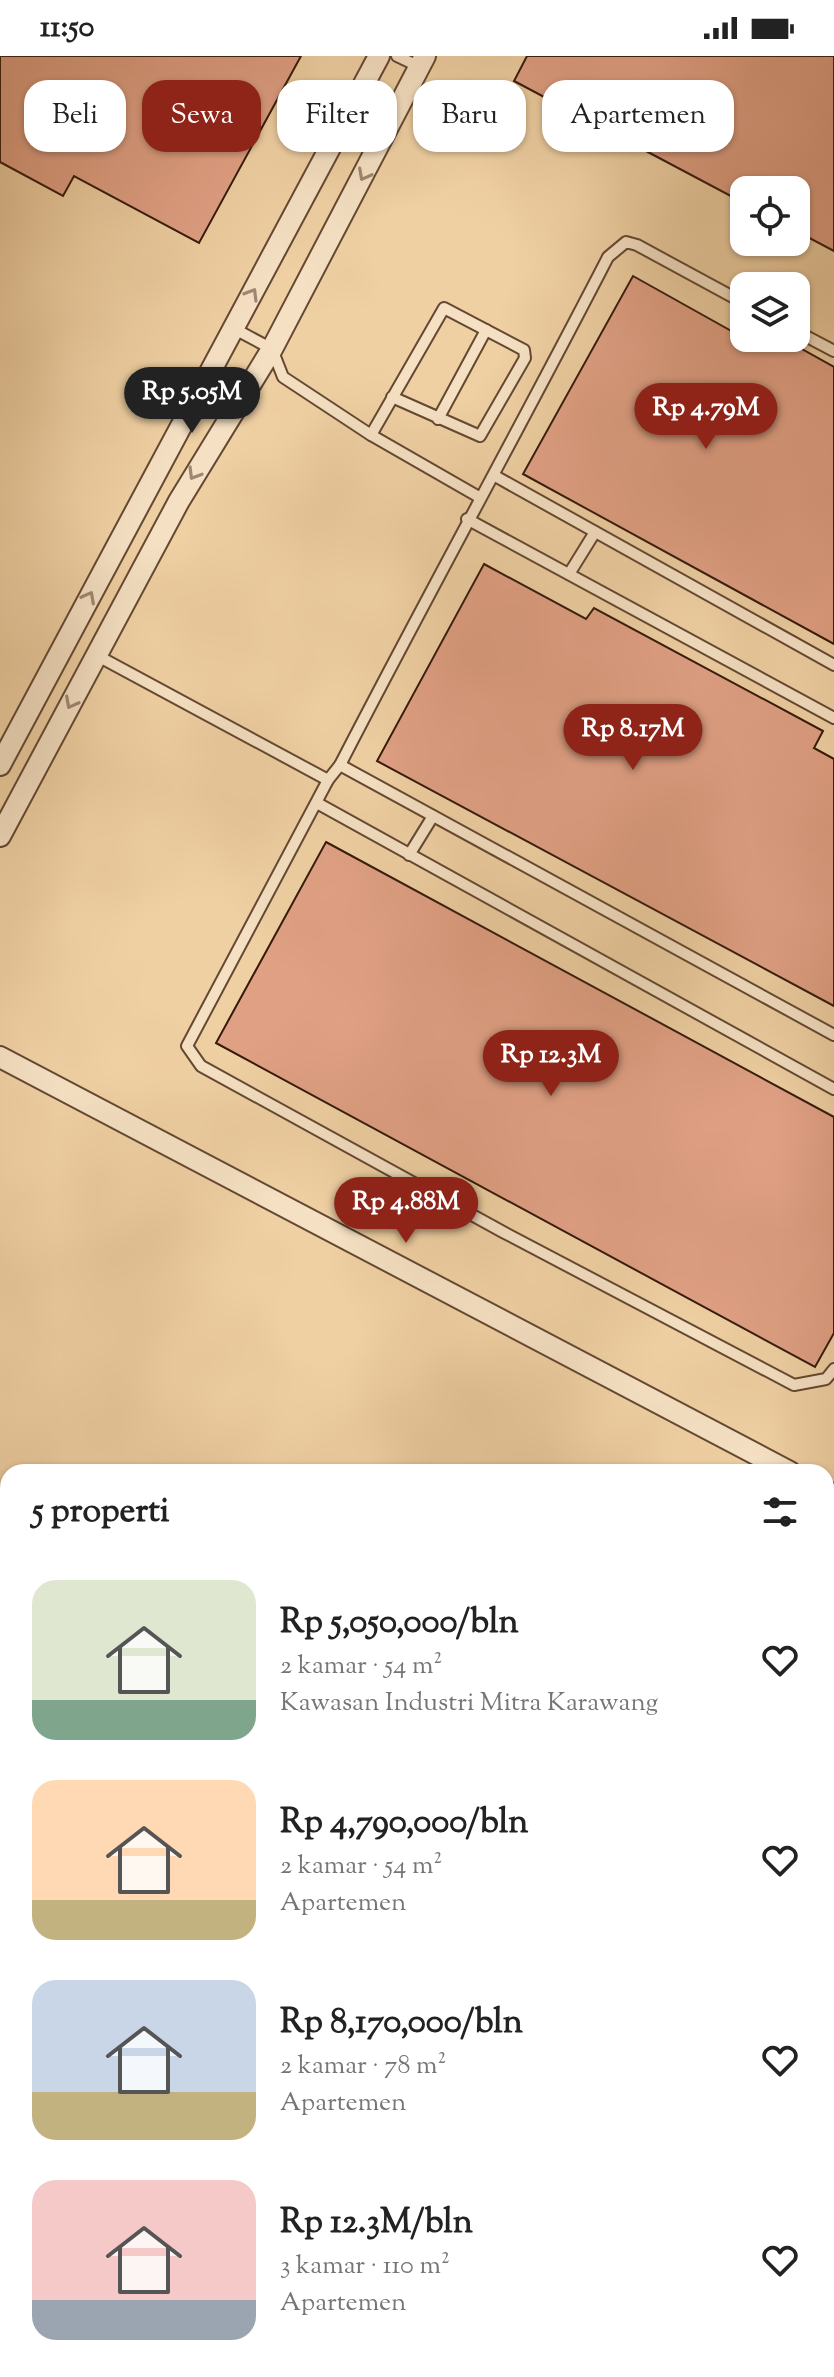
<!DOCTYPE html>
<html lang="id">
<meta charset="utf-8">
<style>
body{margin:0;font-family:"Sorts Mill Goudy",serif;background:#f6f6f6;color:#222;height:100vh;display:flex;flex-direction:column;font-size:30px;white-space:nowrap}
*{box-sizing:border-box;margin:0}
p{font-size:26px;color:#767676}
.icon{flex:none;width:44px;height:44px;fill:none;stroke:currentColor;stroke-width:2;stroke-linecap:round;stroke-linejoin:round}
.map{position:relative;flex:1;overflow:hidden}
.drawer{position:absolute;left:0px;top:1408px;width:834px;height:914px;display:flex;flex-direction:column;background:#fff;border-radius:24px 24px 0 0;box-shadow:0 2px 6px #0004}
.drawer>*{flex:none}
.guide{position:absolute;left:24px;top:24px;width:786px;height:72px;display:flex;gap:16px}
.tools{position:absolute;left:730px;top:120px;display:grid;gap:16px}
.tools a{display:grid;place-items:center;width:80px;height:80px;border-radius:16px;background:#fff;box-shadow:0 2px 6px #0004;font-size:40px}
.price{position:absolute;translate:-50% -68px;padding:0 18px;border-radius:28px;background:#8f2418;color:#fff;font-size:26px;line-height:52px;filter:drop-shadow(0 2px 4px #0008)}
.price::after{content:'';position:absolute;left:50%;top:48px;width:24px;height:18px;margin-left:-12px;background:inherit;clip-path:polygon(0 0,100% 0,50% 100%)}
.price.on{background:#222;color:#fff}
ul{padding:0;list-style:none}
li{display:flex;align-items:center;gap:24px;height:200px;padding:0 32px}
li span{display:grid;place-items:center;flex:none;width:224px;height:160px;border-radius:24px;color:#555}
li>.icon{margin-inline-start:auto}
span .icon{width:96px;height:96px;fill:#fffc;stroke-width:1}
li b{font-size:34px}
h2{display:flex;justify-content:space-between;align-items:center;height:96px;padding:0 32px;font-size:34px}
.tag{padding:0 28px;border-radius:24px;background:#fff;box-shadow:0 2px 6px #0004;font-size:28px;line-height:72px}
.tag.on{background:#8f2418;color:#fff}
.status{display:flex;justify-content:space-between;align-items:center;height:56px;padding:0 40px;background:#fff;direction:ltr}
.status svg{height:22px;fill:currentColor}
.map>svg:first-child{display:block}
.building{fill:#e0a084;stroke:#351a0c;stroke-width:2}
.lines{fill:none;stroke-linecap:round;stroke-linejoin:round}
.service-casing{stroke:#644832;stroke-width:14}
.minor-casing{stroke:#644832;stroke-width:24}
.service{stroke:#f5e0c3;stroke-width:10}
.minor{stroke:#f5e0c3;stroke-width:20}
.oneway{stroke:#9f8771}
</style>
<div class="status"><b>11:50</b><svg viewBox="0 0 49 12"><path d="M0 12V9h3v3zM5 12V6h3v6zM10 12V3h3v9zM15 12V0h3v12zM26 1h20v11H26zM47 4h2v5h-2z"/></svg></div>
<div class="map">
<svg width="834" height="2321" viewBox="0 0 834 2321">
<rect width="100%" height="100%" fill="#efd0a3"/>
<filter id="stains"><feTurbulence type="fractalNoise" baseFrequency=".0025" numOctaves="4"/><feColorMatrix values="0 0 0 0 .2 0 0 0 0 .09 0 0 0 0 .02 0 0 0 .5 -.17"/></filter>
<radialGradient id="worn" r=".72"><stop offset=".6" stop-color="#630" stop-opacity="0"/><stop offset="1" stop-color="#630" stop-opacity=".3"/></radialGradient>
<g class="building">
<path d="M0,0H301L199,187L74,120L63,140L0,106Z"/>
<path d="M527,0H834V195L796,175V134H744V147L514,25Z"/>
<path d="M633,220L744,282H782L834,311V588L523,418Z"/>
<path d="M484,508L586,563L594,552L823,675L814,692L834,703V950L377,705Z"/>
<path d="M326,786L834,1061V1277L815,1311L216,987Z"/>
</g>
<g class="lines">
<g class="service-casing">
<g id="service">
<path d="M397,0L420,11"/>
<path d="M744,247L637,189L626,186L608,201C520,372 428,538 340,709L328,724L187,990L201,1010L503,1176L794,1329L826,1323L834,1313"/>
<path d="M233,272L272,293L283,321L371,379L479,441"/>
<path d="M796,275L834,295"/>
<path d="M438,363L486,274"/>
<path d="M371,379L444,252L524,294L525,302L480,380L392,341"/>
<path d="M495,420L834,609"/>
<path d="M467,463L834,662"/>
<path d="M569,518L595,476"/>
<path d="M96,599L328,724"/>
<path d="M340,709L834,979"/>
<path d="M317,747L834,1033"/>
<path d="M409,799L433,760"/>
<path d="M534,2321L538,2314"/>
</g>
</g>
<g class="minor-casing">
<g id="minor">
<path d="M0,709L379,0"/>
<path d="M0,780L179,445L272,293L425,0"/>
<path d="M0,1001L790,1416"/>
<path d="M826,1435L834,1440"/>
<path d="M826,1612L834,1596"/>
<path d="M440,2321L444,2314"/>
</g>
</g>
<use href="#service" class="service"/>
<use href="#minor" class="minor"/>
</g>
<defs><path id="oneway-chevron" d="M-2-3.5L2.5 0L-2 3.5" fill="none" stroke-width="1.6" stroke-linecap="round" stroke-linejoin="round" transform="scale(2)"/></defs>
<g class="oneway">
<use href="#oneway-chevron" transform="translate(364 119) rotate(118)"/>
<use href="#oneway-chevron" transform="translate(252 238) rotate(-59)"/>
<use href="#oneway-chevron" transform="translate(194 418) rotate(121)"/>
<use href="#oneway-chevron" transform="translate(89 541) rotate(-62)"/>
<use href="#oneway-chevron" transform="translate(71 647) rotate(118)"/>
</g>
<rect width="100%" height="100%" filter="url(#stains)"/>
<rect width="100%" height="100%" fill="url(#worn)"/>
</svg>
<div class="tools">
<a><svg class="icon" aria-label="locate" viewBox="0 0 24 24"><circle cx="12" cy="12" r="6"/><path d="M12 2v4M12 18v4M2 12h4M18 12h4"/></svg></a>
<a><svg class="icon" aria-label="layers" viewBox="0 0 24 24"><path d="M12 4l9 5-9 5-9-5zM3 14l9 5 9-5"/></svg></a>
</div>
<b class="price on" style="left:192px;top:379px">Rp 5.05M</b>
<b class="price" style="left:706px;top:395px">Rp 4.79M</b>
<b class="price" style="left:633px;top:716px">Rp 8.17M</b>
<b class="price" style="left:551px;top:1042px">Rp 12.3M</b>
<b class="price" style="left:406px;top:1189px">Rp 4.88M</b>
<div class="guide">
<a class="tag">Beli</a>
<a class="tag on">Sewa</a>
<a class="tag">Filter</a>
<a class="tag">Baru</a>
<a class="tag">Apartemen</a>
</div>
<section class="drawer">
<h2>5 properti<svg class="icon" aria-label="filters" viewBox="0 0 24 24"><path d="M4 7h16M4 17h16"/><circle cx="9" cy="7" r="2"/><circle cx="15" cy="17" r="2"/></svg></h2>
<ul>
<li><span style="background:linear-gradient(#dfe7d0 75%,#7fa58c 0)"><svg class="icon" aria-label="home" viewBox="0 0 24 24"><path d="M3 11l9-7 9 7M6 9v11h12V9"/></svg></span><div><b>Rp 5,050,000/bln</b><p>2 kamar · 54 m²</p><p>Kawasan Industri Mitra Karawang</p></div><svg class="icon" aria-label="heart" viewBox="0 0 24 24"><path d="M12 20l-8-8c-3-5 5-10 8-4 3-6 11-1 8 4z"/></svg></li>
<li><span style="background:linear-gradient(#ffd9b3 75%,#c2b280 0)"><svg class="icon" aria-label="home" viewBox="0 0 24 24"><path d="M3 11l9-7 9 7M6 9v11h12V9"/></svg></span><div><b>Rp 4,790,000/bln</b><p>2 kamar · 54 m²</p><p>Apartemen</p></div><svg class="icon" aria-label="heart" viewBox="0 0 24 24"><path d="M12 20l-8-8c-3-5 5-10 8-4 3-6 11-1 8 4z"/></svg></li>
<li><span style="background:linear-gradient(#c9d6e8 70%,#c2b280 0)"><svg class="icon" aria-label="home" viewBox="0 0 24 24"><path d="M3 11l9-7 9 7M6 9v11h12V9"/></svg></span><div><b>Rp 8,170,000/bln</b><p>2 kamar · 78 m²</p><p>Apartemen</p></div><svg class="icon" aria-label="heart" viewBox="0 0 24 24"><path d="M12 20l-8-8c-3-5 5-10 8-4 3-6 11-1 8 4z"/></svg></li>
<li><span style="background:linear-gradient(#f6c9c9 75%,#9aa5b1 0)"><svg class="icon" aria-label="home" viewBox="0 0 24 24"><path d="M3 11l9-7 9 7M6 9v11h12V9"/></svg></span><div><b>Rp 12.3M/bln</b><p>3 kamar · 110 m²</p><p>Apartemen</p></div><svg class="icon" aria-label="heart" viewBox="0 0 24 24"><path d="M12 20l-8-8c-3-5 5-10 8-4 3-6 11-1 8 4z"/></svg></li>
</ul>
</section>
</div>
